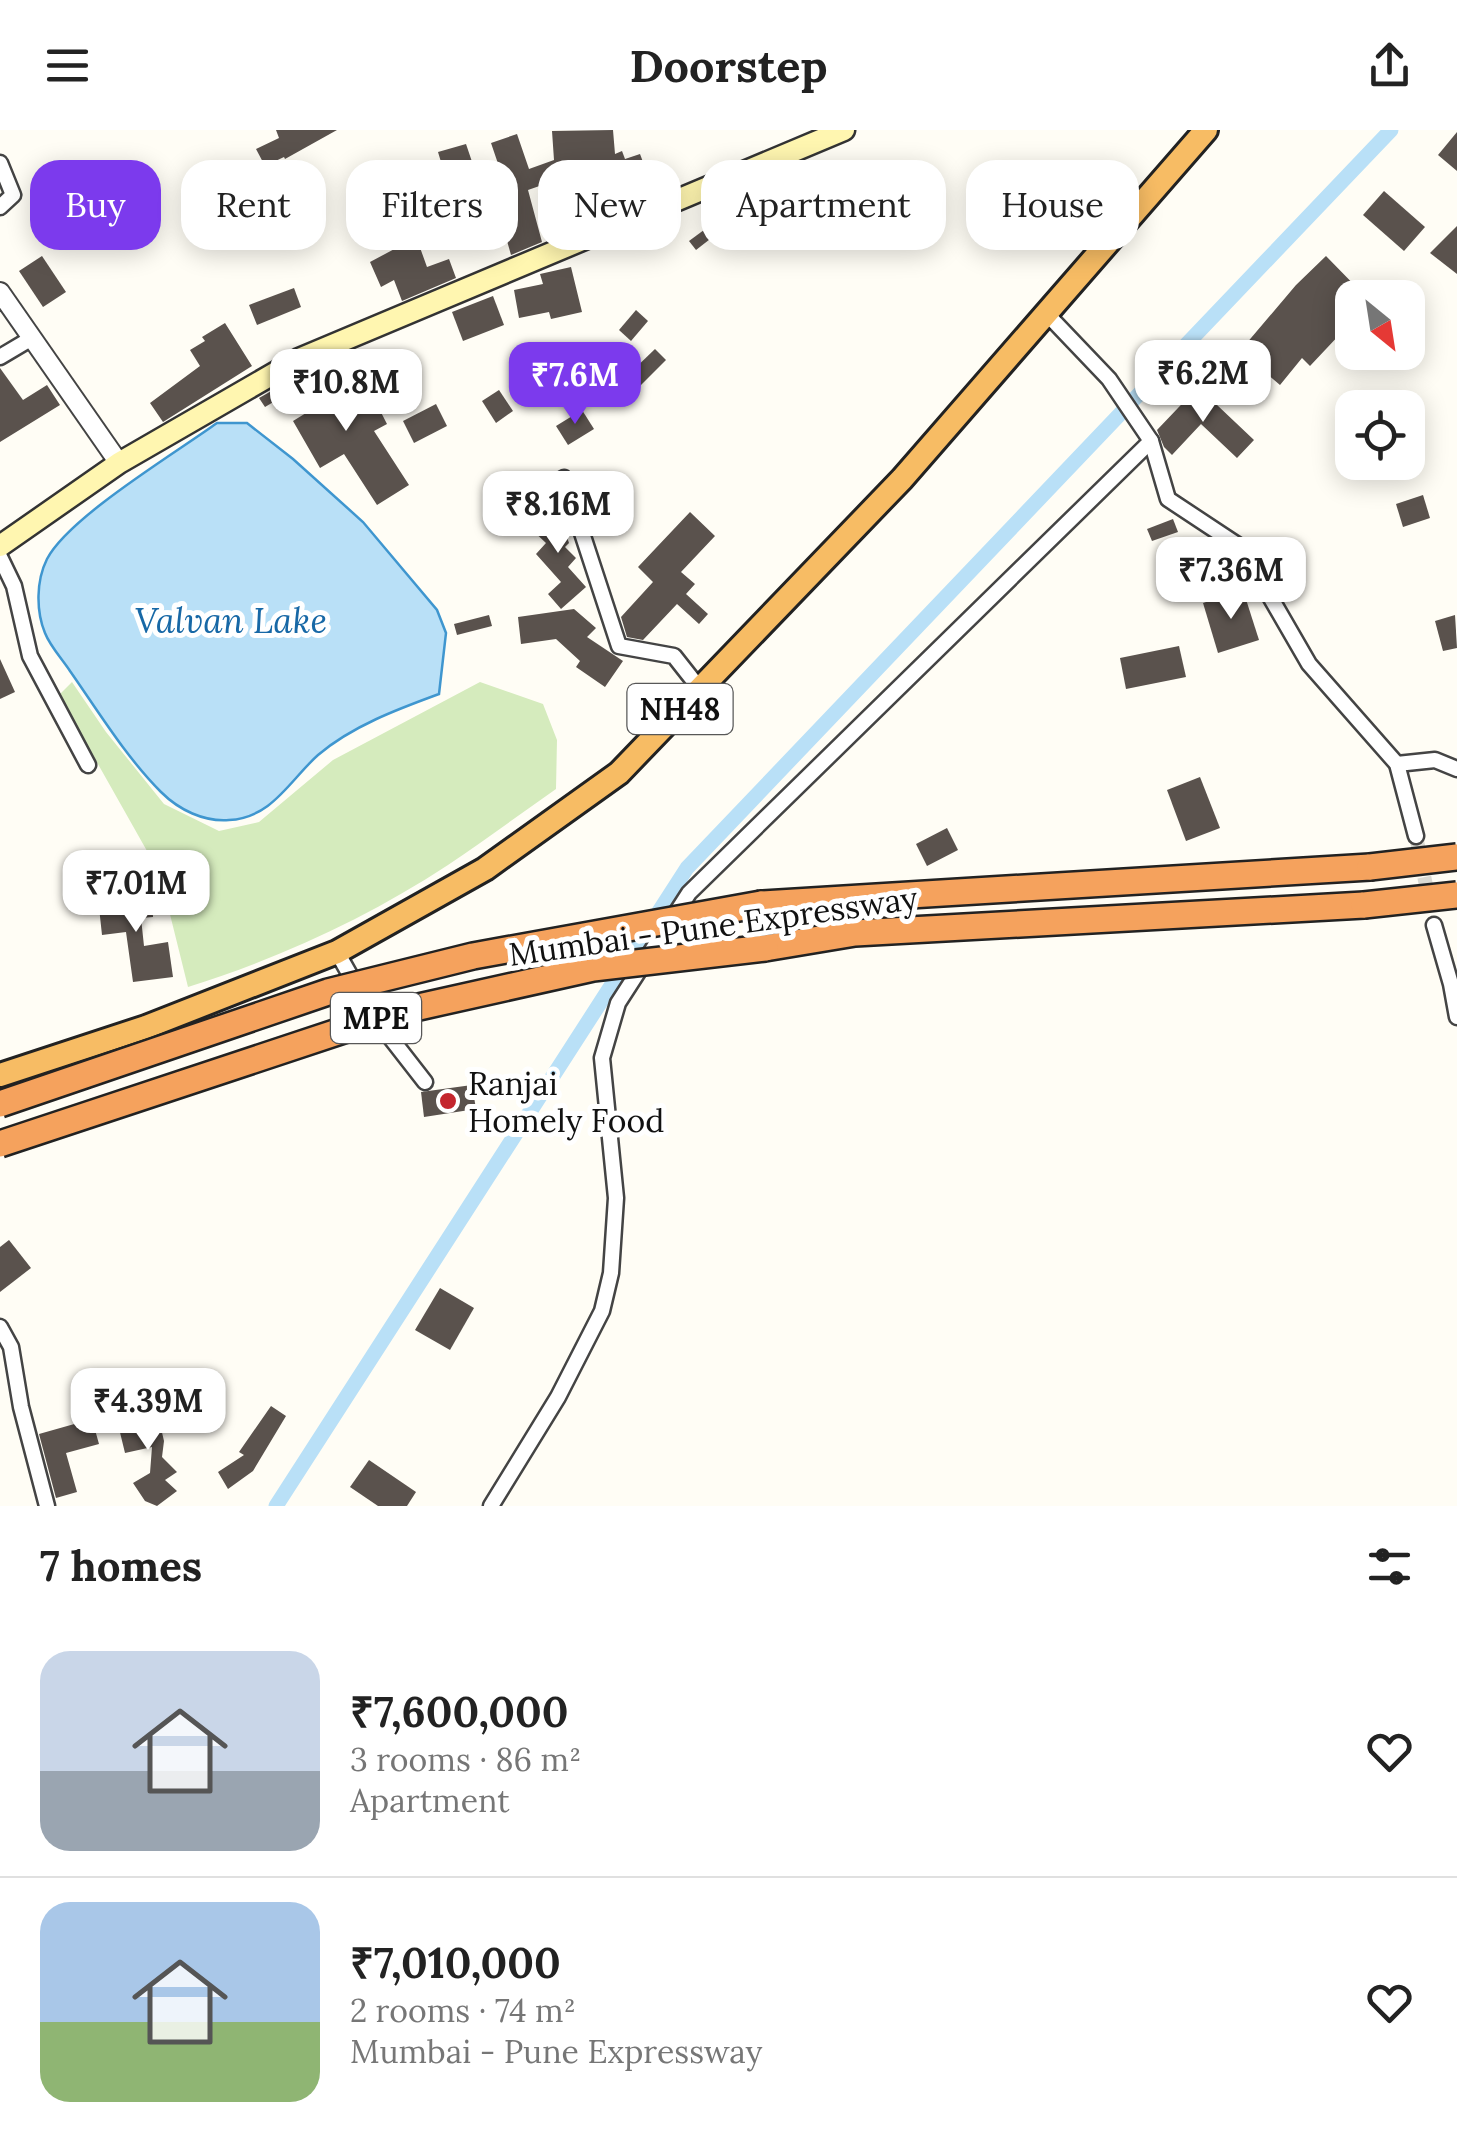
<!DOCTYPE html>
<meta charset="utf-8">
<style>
body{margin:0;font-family:Lora,serif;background:#f2f2f2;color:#222;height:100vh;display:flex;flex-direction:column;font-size:38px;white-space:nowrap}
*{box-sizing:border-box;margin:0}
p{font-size:32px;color:#767676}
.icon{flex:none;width:55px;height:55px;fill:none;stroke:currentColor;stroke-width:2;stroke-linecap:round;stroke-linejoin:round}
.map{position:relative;height:1376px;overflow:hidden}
.side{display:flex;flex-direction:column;background:#fff;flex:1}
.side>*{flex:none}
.banner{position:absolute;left:30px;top:30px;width:1398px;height:90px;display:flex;gap:20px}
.needle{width:65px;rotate:150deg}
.buttons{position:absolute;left:1335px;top:150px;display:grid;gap:20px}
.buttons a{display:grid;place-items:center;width:90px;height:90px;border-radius:20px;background:#fff;box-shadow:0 5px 25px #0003;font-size:50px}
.price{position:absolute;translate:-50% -85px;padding:0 22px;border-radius:20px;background:#fff;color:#222;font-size:32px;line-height:65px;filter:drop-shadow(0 2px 5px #0008)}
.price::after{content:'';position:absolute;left:50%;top:60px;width:30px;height:22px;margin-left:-15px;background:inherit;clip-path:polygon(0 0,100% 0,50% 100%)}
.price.selected{background:#7c3aed;color:#fff}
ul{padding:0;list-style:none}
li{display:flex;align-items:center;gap:30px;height:250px;padding:0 40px}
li+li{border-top:2px solid #e0e0e0}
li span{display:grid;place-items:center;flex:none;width:280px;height:200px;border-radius:30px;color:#555}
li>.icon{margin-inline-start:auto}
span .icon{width:120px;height:120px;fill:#fffc;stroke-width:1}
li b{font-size:42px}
h2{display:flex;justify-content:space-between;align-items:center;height:120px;padding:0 40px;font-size:42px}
.tag{padding:0 35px;border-radius:30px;background:#fff;box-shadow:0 5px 25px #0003;font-size:35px;line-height:90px}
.tag.selected{background:#7c3aed;color:#fff}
header{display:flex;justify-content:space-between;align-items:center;height:130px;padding:0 40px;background:#fff;font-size:45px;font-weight:700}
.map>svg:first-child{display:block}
.green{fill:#d5ebbd}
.water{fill:#b9e0f7;stroke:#3f96cf;stroke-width:2.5}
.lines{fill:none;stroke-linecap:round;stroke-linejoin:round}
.canal{stroke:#b9e0f7;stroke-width:15}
.building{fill:#5a524d}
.minor-tunnel{stroke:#dbdad3;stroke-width:14;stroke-dasharray:14 7;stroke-linecap:butt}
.minor-casing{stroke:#444;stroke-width:19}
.tertiary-casing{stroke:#444;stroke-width:22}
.secondary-casing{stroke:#333;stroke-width:25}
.trunk-casing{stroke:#222;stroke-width:28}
.motorway-casing{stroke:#222;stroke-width:30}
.minor{stroke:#fff;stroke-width:14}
.tertiary{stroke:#fff;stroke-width:18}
.secondary{stroke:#fff6b0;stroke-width:20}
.trunk{stroke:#f7bc64;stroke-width:22}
.motorway{stroke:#f5a25d;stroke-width:25}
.motorway-bridge-casing{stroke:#222;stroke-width:30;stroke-linecap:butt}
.motorway-bridge{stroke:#f5a25d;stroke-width:25}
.poi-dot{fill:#c4262e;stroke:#fff;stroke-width:4}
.labels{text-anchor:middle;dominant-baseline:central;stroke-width:10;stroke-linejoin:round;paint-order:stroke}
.shield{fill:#fff;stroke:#585858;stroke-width:2.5}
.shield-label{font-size:30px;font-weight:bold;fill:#111}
.street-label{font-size:32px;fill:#111;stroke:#fff}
.poi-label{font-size:32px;fill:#111;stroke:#fff;text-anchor:start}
.water-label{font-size:35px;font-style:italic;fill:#1768a6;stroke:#fff}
</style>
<header><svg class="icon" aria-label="menu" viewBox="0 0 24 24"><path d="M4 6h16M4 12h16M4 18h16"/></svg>Doorstep<svg class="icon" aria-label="share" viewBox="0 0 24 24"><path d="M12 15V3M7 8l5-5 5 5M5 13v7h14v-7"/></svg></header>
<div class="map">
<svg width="1457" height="1376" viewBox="0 0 1457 1376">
<rect width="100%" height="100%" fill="#fffdf5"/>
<path class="green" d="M72,552L106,602L164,674L219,701L259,692L333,630L480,552L543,574L557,610L556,659C520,684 484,711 448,735C369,787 278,829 188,857L160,744L59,565Z"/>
<path class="water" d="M217,293H247L293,329L363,392L437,480L446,503L439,564C398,579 352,596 318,625C290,650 272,688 229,690C204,692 179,680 161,662C126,627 98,581 70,541C62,529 50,516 45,503C36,481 36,451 47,429C69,387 174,324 217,293Z"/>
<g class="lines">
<path class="canal" d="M276,1376L687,738L1391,0"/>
</g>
<g class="building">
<path d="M276,0H337L285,29L284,27L265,36L256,19L279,8Z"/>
<path d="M613,0L615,24L622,21L625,29L640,24L643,32L649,30L655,40L660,38L666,56L563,94L548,53L528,60L542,112L511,125L502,93L456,107L440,53L422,60L415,42L441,32L438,22L466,14L487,76L510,69L491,13L517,4L529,39L554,30L552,1Z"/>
<path d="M1457,2V41L1438,25Z"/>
<path d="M1384,61L1425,97L1404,121L1363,85Z"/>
<path d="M1457,96V144L1430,123Z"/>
<path d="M708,97L714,106L696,120L689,111Z"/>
<path d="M418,112L427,137L449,129L456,148L402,171L394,150L381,157L370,132L400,116L401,118Z"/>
<path d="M42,126L66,162L43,177L19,141Z"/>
<path d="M1326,126L1367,168H1352V181L1337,197L1342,202L1310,236L1302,228L1280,255L1240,221L1296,155Z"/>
<path d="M571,137L582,182L551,189L549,182L519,188L514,160L543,154L540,144Z"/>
<path d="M294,158L301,177L257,195L249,175Z"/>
<path d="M493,166L504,195L463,211L452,182Z"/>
<path d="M636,180L648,191L631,211L619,200Z"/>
<path d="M225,193L252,236L163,292L150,273L200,236L190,220L205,211L202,207Z"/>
<path d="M655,219L666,230L638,258L627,246Z"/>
<path d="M553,229L559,242L527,256L521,243Z"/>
<path d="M0,238L23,270L47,255L60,275L0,312Z"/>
<path d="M307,241L320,275L351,258L353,262L367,255L387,294L374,301L409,355L377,375L344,324L320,338L293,291L306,283L297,258L265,277L259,268Z"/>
<path d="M1198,257L1254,310L1237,328L1201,294L1172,325L1164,317L1157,300Z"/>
<path d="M499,260L513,281L496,293L482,271Z"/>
<path d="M436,274L447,296L414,313L403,291Z"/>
<path d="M582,280L594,299L568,315L556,296Z"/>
<path d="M606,365L614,378L590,392L585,378Z"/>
<path d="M1423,365L1430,388L1403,397L1396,374Z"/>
<path d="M552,374L565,386L562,392L569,413L565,417L576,428L568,437L586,457L561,479L548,464L561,452L536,424L546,413L530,398Z"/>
<path d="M690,382L715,406L681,442L695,454L686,464L708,484L699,494L677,474L643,510L627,507L621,487L653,452L638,437Z"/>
<path d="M1173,389L1178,402L1152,411L1147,399Z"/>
<path d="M1243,460L1259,510L1218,523L1203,473Z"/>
<path d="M574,479L596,498L587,507L623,531L605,557L576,537L580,531L556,509L521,514L518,487Z"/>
<path d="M489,485L492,496L457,505L454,494Z"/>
<path d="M1455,485L1457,518L1443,521L1435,491Z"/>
<path d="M1179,516L1186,547L1126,559L1120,528Z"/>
<path d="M0,529L15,562L0,569Z"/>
<path d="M1200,647L1220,698L1186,711L1167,660Z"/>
<path d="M947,698L958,720L927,736L916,714Z"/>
<path d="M138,763V768L152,767L153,787L141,788L144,816L168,812L173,847L133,852L126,802L102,805L98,768Z"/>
<path d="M472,955L476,979L424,987L421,962Z"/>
<path d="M9,1110L31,1138L0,1162V1117Z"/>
<path d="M440,1158L474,1178L450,1220L415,1200Z"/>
<path d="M203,1238L215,1258L183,1277L171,1257Z"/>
<path d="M271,1276L286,1286L253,1341L228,1359L218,1342L244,1325L239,1322Z"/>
<path d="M156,1277L164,1311L162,1327L177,1342L165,1350L177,1361L157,1376L145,1371L133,1353L150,1343L152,1317L125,1323L116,1286Z"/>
<path d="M92,1289L99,1314L66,1323L77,1362L56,1368L39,1304Z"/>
<path d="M369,1330L416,1362L407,1376H378L350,1357Z"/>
</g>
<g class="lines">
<path class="minor-tunnel" d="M1416,706L1434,795"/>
<g class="minor-casing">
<g id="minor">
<path d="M0,33L13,65L0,77"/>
<path d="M1046,183L1109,249L1151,311L1168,369L1242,418L1309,534L1397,634L1416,706"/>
<path d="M0,227L32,208"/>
<path d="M564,348L619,516L674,526L700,559"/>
<path d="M0,427L14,456L30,526L88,635"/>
<path d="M1397,634L1435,630L1457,639"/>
<path d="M1434,795L1451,854L1457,887"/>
<path d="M337,822L372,884L425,952"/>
<path d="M0,1197L11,1217L21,1277L47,1376"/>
<path d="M491,1376L558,1267L602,1181L611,1143L616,1068L602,928L618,873L689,763L1151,311"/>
</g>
</g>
<g class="tertiary-casing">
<path id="tertiary" d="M0,162L119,333"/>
</g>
<g class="secondary-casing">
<path id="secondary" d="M0,416L119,333L299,229L844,0"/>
</g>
<g class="trunk-casing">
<path id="trunk" d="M0,945L146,897L337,822L485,739L619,643L902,349L1206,0"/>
</g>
<g class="motorway-casing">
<g id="motorway">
<path d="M761,774L1370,737"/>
<path d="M765,818L855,803L1364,775"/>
</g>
</g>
<use href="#minor" class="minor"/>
<use href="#tertiary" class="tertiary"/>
<use href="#secondary" class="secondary"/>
<use href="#trunk" class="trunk"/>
<use href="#motorway" class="motorway"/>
<g class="motorway-bridge-casing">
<g id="motorway-bridge">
<path d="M1370,737L1457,727"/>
<path d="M1364,775L1457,765"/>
<path d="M0,974L328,862L473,826L761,774"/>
<path d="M0,1014L401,881L593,838L765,818"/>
</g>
</g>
<use href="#motorway-bridge" class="motorway-bridge"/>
</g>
<circle class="poi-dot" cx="448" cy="971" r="10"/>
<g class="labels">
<g class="shield">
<rect x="627.5" y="554" width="105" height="50" rx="8"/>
<rect x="331" y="863" width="90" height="50" rx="8"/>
</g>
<g class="shield-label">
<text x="680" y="579">NH48</text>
<text x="376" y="888">MPE</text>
</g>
<g class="street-label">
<text transform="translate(713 796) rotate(-8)">Mumbai - Pune Expressway</text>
</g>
<g class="poi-label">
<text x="468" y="953">Ranjai<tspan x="468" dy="37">Homely Food</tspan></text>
</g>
<g class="water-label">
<text x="231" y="490">Valvan Lake</text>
</g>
</g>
</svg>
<div class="buttons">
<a><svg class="needle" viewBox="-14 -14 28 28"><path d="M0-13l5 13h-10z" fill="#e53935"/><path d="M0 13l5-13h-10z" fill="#767676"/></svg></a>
<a><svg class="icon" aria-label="locate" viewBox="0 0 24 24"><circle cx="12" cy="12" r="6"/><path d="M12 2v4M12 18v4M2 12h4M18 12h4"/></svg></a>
</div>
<b class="price" style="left:1203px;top:295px">₹6.2M</b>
<b class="price selected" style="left:575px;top:297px">₹7.6M</b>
<b class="price" style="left:346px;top:304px">₹10.8M</b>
<b class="price" style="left:558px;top:426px">₹8.16M</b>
<b class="price" style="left:1231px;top:492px">₹7.36M</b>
<b class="price" style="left:136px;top:805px">₹7.01M</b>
<b class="price" style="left:148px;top:1323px">₹4.39M</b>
<div class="banner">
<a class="tag selected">Buy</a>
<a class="tag">Rent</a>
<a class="tag">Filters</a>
<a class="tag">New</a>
<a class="tag">Apartment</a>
<a class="tag">House</a>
</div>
</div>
<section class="side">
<h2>7 homes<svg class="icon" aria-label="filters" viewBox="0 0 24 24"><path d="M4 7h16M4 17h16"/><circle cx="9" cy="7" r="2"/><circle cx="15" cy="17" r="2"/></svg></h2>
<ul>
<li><span style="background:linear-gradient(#c9d6e8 60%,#9aa5b1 0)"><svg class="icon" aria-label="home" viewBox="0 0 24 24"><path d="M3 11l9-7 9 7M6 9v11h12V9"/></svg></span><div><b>₹7,600,000</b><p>3 rooms · 86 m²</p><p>Apartment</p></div><svg class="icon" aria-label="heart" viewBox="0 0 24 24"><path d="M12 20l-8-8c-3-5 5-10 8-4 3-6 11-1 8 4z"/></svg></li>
<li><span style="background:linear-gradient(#a9c7e8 60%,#8fb573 0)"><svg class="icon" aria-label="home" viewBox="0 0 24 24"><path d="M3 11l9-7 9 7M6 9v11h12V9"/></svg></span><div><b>₹7,010,000</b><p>2 rooms · 74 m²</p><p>Mumbai - Pune Expressway</p></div><svg class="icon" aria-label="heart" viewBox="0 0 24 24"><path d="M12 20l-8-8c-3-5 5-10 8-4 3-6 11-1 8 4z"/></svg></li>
</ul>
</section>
